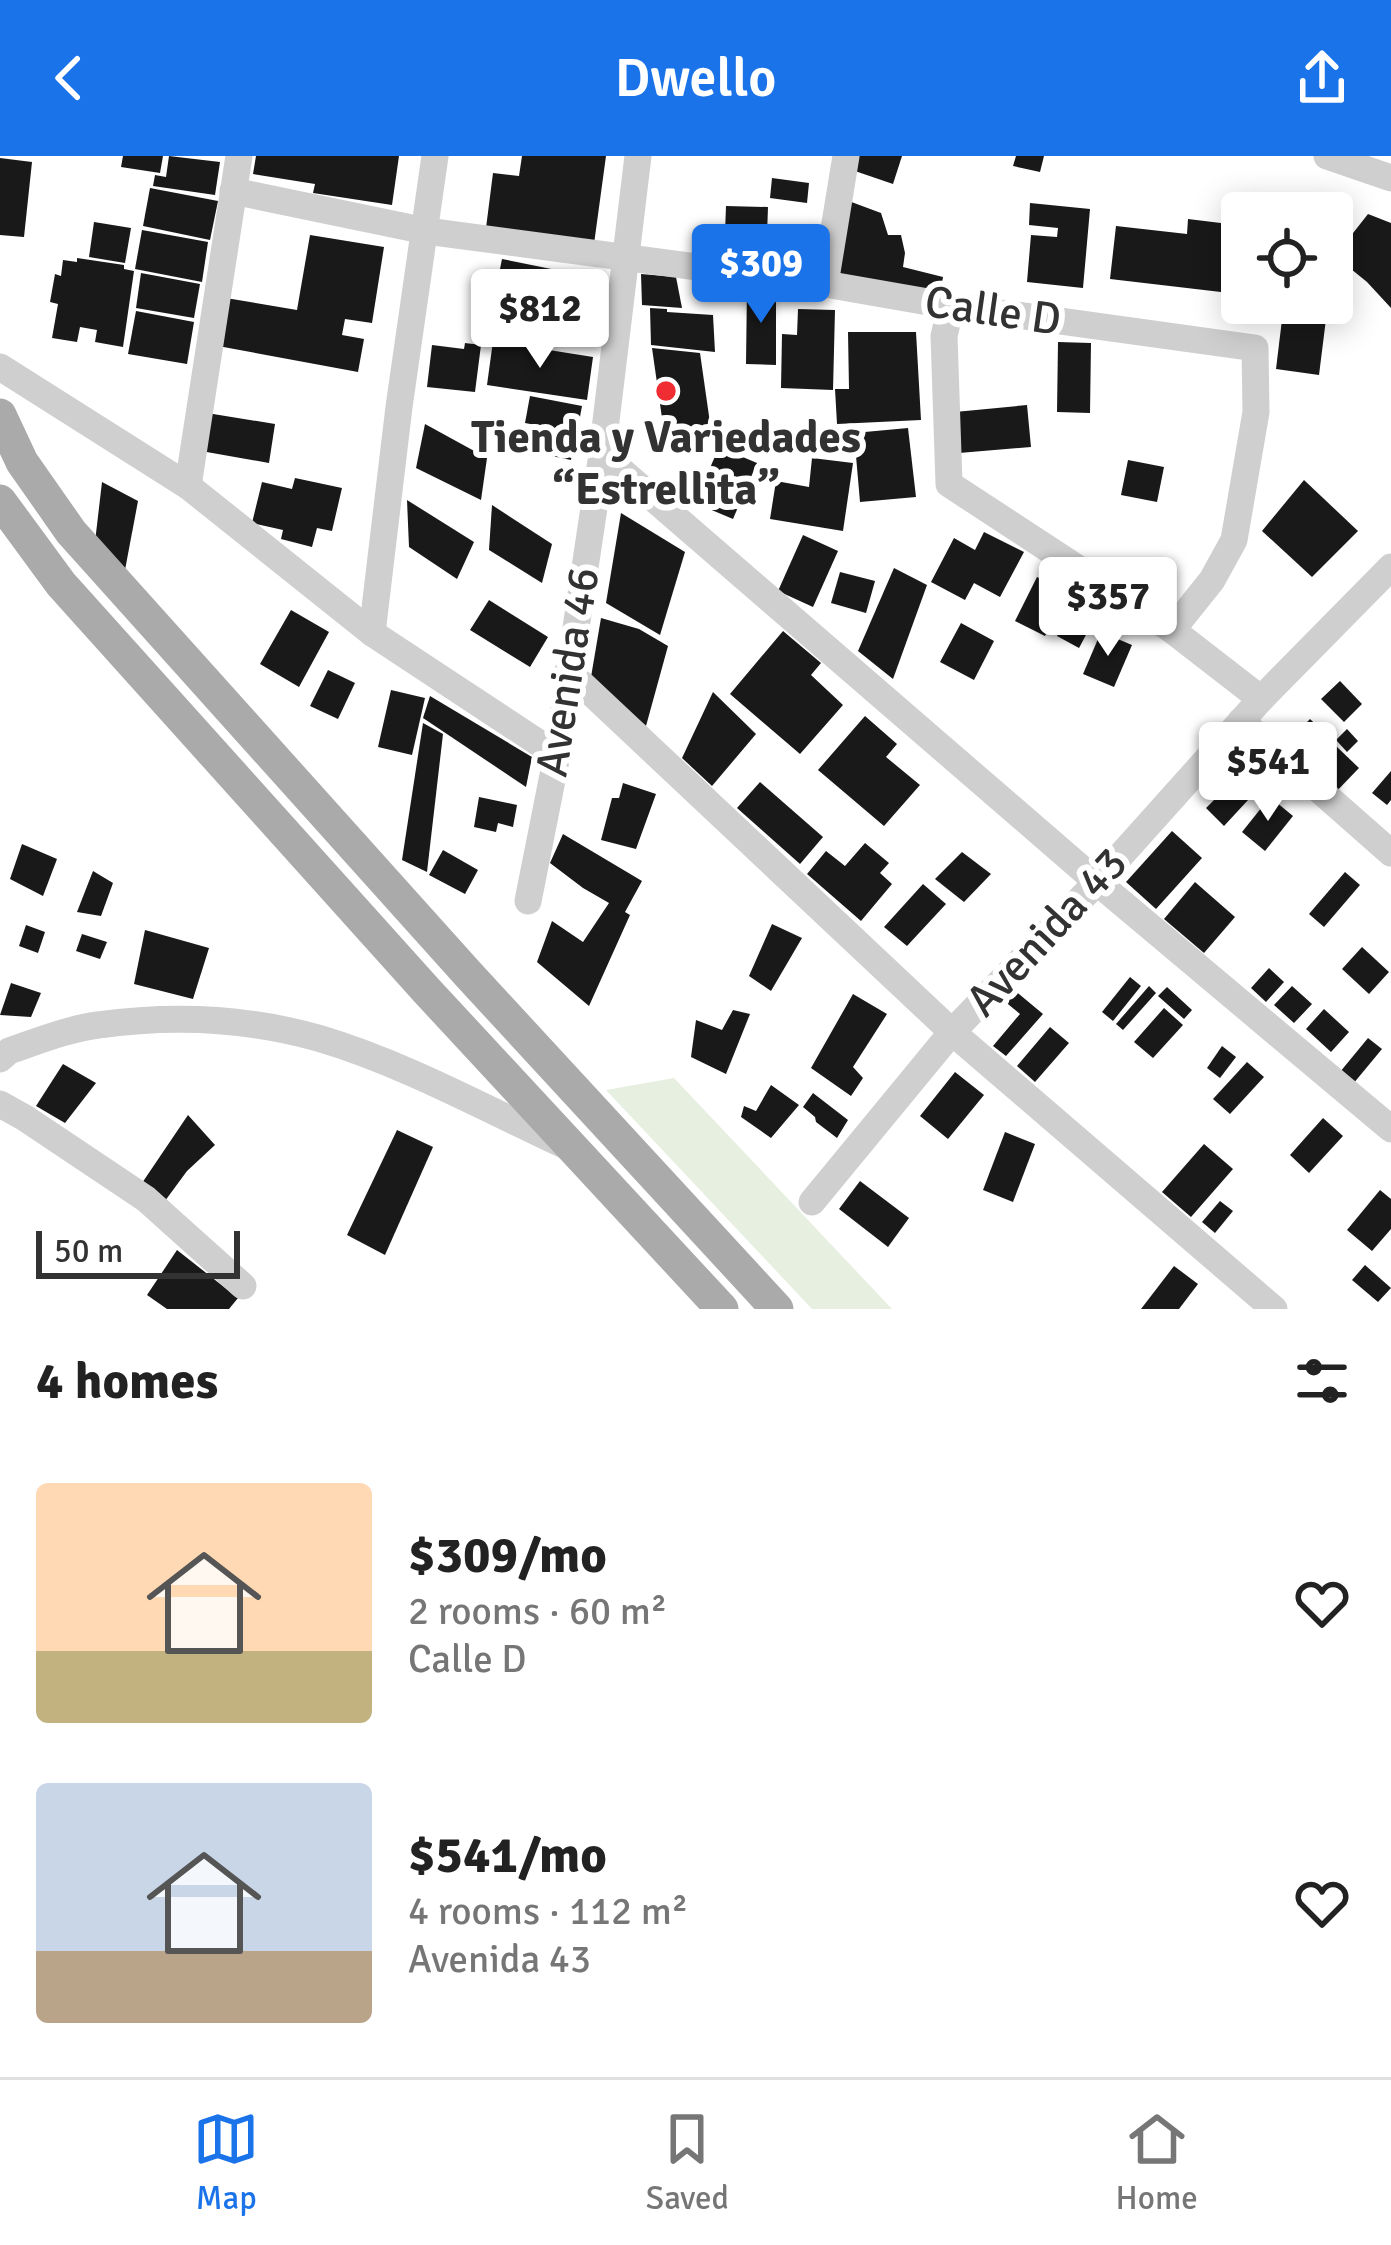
<!DOCTYPE html>
<meta charset="utf-8">
<style>
body{margin:0;font-family:Signika,sans-serif;background:#f2f2f2;color:#222;height:100vh;display:flex;flex-direction:column;font-size:45px;white-space:nowrap}
*{box-sizing:border-box;margin:0}
p{font-size:39px;color:#767676}
.icon{flex:none;width:66px;height:66px;fill:none;stroke:currentColor;stroke-width:2;stroke-linecap:round;stroke-linejoin:round}
.map{position:relative;height:1153px;overflow:hidden}
.side{display:flex;flex-direction:column;background:#fff;flex:1}
.side>*{flex:none}
.buttons{position:absolute;left:1221px;top:36px;display:grid;gap:24px}
.buttons a{display:grid;place-items:center;width:132px;height:132px;border-radius:12px;background:#fff;box-shadow:0 6px 30px #0003;font-size:60px}
.scale{position:absolute;left:36px;bottom:30px;width:204px;box-sizing:border-box;padding-left:12px;border:6px solid #323232;border-top:0;font-size:33px;line-height:42px;white-space:nowrap;color:#323232;-webkit-text-stroke:9px #fff;paint-order:stroke}
.price{position:absolute;translate:-50% -102px;padding:0 27px;border-radius:12px;background:#fff;color:#222;font-size:39px;line-height:78px;filter:drop-shadow(0 3px 6px #0008)}
.price::after{content:'';position:absolute;left:50%;top:72px;width:36px;height:27px;margin-left:-18px;background:inherit;clip-path:polygon(0 0,100% 0,50% 100%)}
.price.current{background:#1a73e8;color:#fff}
ul{padding:0;list-style:none}
li{display:flex;align-items:center;gap:36px;height:300px;padding:0 36px}
li span{display:grid;place-items:center;flex:none;width:336px;height:240px;border-radius:12px;color:#555}
li>.icon{margin-inline-start:auto}
span .icon{width:144px;height:144px;fill:#fffc;stroke-width:1}
li b{font-size:51px}
h2{display:flex;justify-content:space-between;align-items:center;height:144px;padding:0 36px;font-size:51px}
header{display:flex;justify-content:space-between;align-items:center;height:156px;padding:0 36px;background:#1a73e8;color:#fff;font-size:54px;font-weight:600}
.menu{display:flex;justify-content:space-around;align-items:center;height:168px;border-top:3px solid #e0e0e0;background:#fff;font-size:33px;color:#767676}
.menu a{display:grid;justify-items:center;gap:6px}
.menu .current{color:#1a73e8}
.map>svg:first-child{display:block}
.green{fill:#e7efe0}
.building{fill:#191919}
.lines{fill:none;stroke-linecap:round;stroke-linejoin:round}
.minor{stroke:#cfcfcf;stroke-width:27}
.major{stroke:#aaa;stroke-width:33}
.poi-dot{fill:#f02d32;stroke:#fff;stroke-width:4.5}
.labels{text-anchor:middle;dominant-baseline:central;stroke-width:12;stroke-linejoin:round;paint-order:stroke}
.street-label{font-size:45px;fill:#323232;stroke:#fff}
.poi-label{font-size:45px;font-weight:bold;fill:#323232;stroke:#fff}
</style>
<header><svg class="icon" aria-label="back" viewBox="0 0 24 24"><path d="M15 5l-7 7 7 7"/></svg>Dwello<svg class="icon" aria-label="share" viewBox="0 0 24 24"><path d="M12 15V3M7 8l5-5 5 5M5 13v7h14v-7"/></svg></header>
<div class="map">
<svg width="1391" height="1153" viewBox="0 0 1391 1153">
<rect width="100%" height="100%" fill="#fff"/>
<path class="green" d="M674,922L892,1153H812L606,934Z"/>
<g class="building">
<path d="M123,0H163L160,17L121,11Z"/>
<path d="M169,0L220,6L215,39L153,30L155,19L166,21Z"/>
<path d="M256,0H399L392,49L313,37L315,28L253,18Z"/>
<path d="M522,0H606L594,88L486,72L493,17L519,20Z"/>
<path d="M857,0H902L893,28L852,14Z"/>
<path d="M1016,0H1044L1040,16L1013,10Z"/>
<path d="M0,2L32,6L24,81L0,79Z"/>
<path d="M772,22L809,27L807,47L770,42Z"/>
<path d="M150,32L218,45L210,84L143,70Z"/>
<path d="M846,44L881,57L888,79H901L905,97L903,111L943,121L938,152L832,133Z"/>
<path d="M1030,47L1090,53L1083,132L1027,126L1031,79L1057,81L1058,72L1029,69Z"/>
<path d="M726,50L768,51L767,79L725,77Z"/>
<path d="M1368,58L1391,67V152L1367,126L1335,100Z"/>
<path d="M1188,63L1229,68L1221,136L1110,123L1116,70L1187,78Z"/>
<path d="M94,66L131,72L125,107L89,101Z"/>
<path d="M142,74L208,86L202,126L135,113Z"/>
<path d="M310,79L384,91L372,167L345,163L342,179L364,183L358,216L218,190L226,142L297,154Z"/>
<path d="M760,97L800,103L797,123L757,117Z"/>
<path d="M77,102L124,109V113L134,115L123,191L95,186L97,174L80,171L77,186L52,182L58,148L50,146L55,118L61,120L63,104L77,106Z"/>
<path d="M502,103L571,117L563,162L493,148Z"/>
<path d="M141,117L200,128L194,162L136,152Z"/>
<path d="M641,118L676,121L682,152L642,149Z"/>
<path d="M747,130L776,131V209L746,208Z"/>
<path d="M1284,147H1328L1319,219L1276,213Z"/>
<path d="M650,152L667,153V156L713,159L715,196L651,189Z"/>
<path d="M798,153L835,154L833,234L781,232L782,178L797,179Z"/>
<path d="M136,155L194,166L187,208L128,198Z"/>
<path d="M848,176H916L921,264L837,268L835,233H849Z"/>
<path d="M493,185L593,201L587,244L487,229Z"/>
<path d="M1058,186L1091,187L1090,257L1057,256Z"/>
<path d="M465,187L481,189L475,236L427,231L432,189L464,193Z"/>
<path d="M652,192L700,197L712,281L664,276Z"/>
<path d="M530,240L582,250L577,277L525,267Z"/>
<path d="M1027,249L1031,291L959,297L955,256Z"/>
<path d="M207,257L275,268L269,307L201,295Z"/>
<path d="M425,268L487,302L481,344L416,312Z"/>
<path d="M514,269L575,281L571,304L509,291Z"/>
<path d="M908,272L916,341L860,346L854,277Z"/>
<path d="M719,291L757,307L733,363L695,347Z"/>
<path d="M812,302L853,307L843,375L770,363L776,325L809,331Z"/>
<path d="M1128,304L1164,311L1157,346L1121,339Z"/>
<path d="M295,322L342,332L332,375L317,372L312,391L281,383L283,374L252,367L262,326L292,333Z"/>
<path d="M1304,324L1358,375L1312,421L1262,375Z"/>
<path d="M102,326L138,345L125,414L95,386Z"/>
<path d="M407,344L474,386L457,423L409,391Z"/>
<path d="M492,349L552,388L542,427L489,394Z"/>
<path d="M621,357L685,396L660,479L606,447Z"/>
<path d="M984,376L1024,396L1000,441L974,427L965,444L931,426L954,382L975,394Z"/>
<path d="M803,379L838,395L813,451L778,435Z"/>
<path d="M894,412L927,429L893,523L858,495Z"/>
<path d="M840,416L875,425L866,457L831,447Z"/>
<path d="M1037,421L1067,435L1045,480L1015,465Z"/>
<path d="M489,444L548,481L530,511L470,474Z"/>
<path d="M1072,450L1095,462L1079,492L1057,480Z"/>
<path d="M291,454L329,476L299,531L260,508Z"/>
<path d="M601,462L639,473L668,490L646,570L591,521Z"/>
<path d="M961,467L994,485L974,524L940,506Z"/>
<path d="M783,475L821,507L811,519L843,549L800,598L730,538Z"/>
<path d="M1101,476L1132,489L1114,531L1083,518Z"/>
<path d="M328,514L355,527L338,563L310,550Z"/>
<path d="M1340,525L1362,548L1344,566L1321,543Z"/>
<path d="M391,534L425,542L412,599L378,591Z"/>
<path d="M713,536L756,578L712,630L682,602Z"/>
<path d="M430,540L532,601L526,631L423,562Z"/>
<path d="M865,560L897,588L886,601L920,629L884,670L818,614Z"/>
<path d="M1310,563L1331,583L1311,603L1291,583Z"/>
<path d="M423,567L443,578L427,716L402,704Z"/>
<path d="M1347,573L1358,585L1347,596L1336,584Z"/>
<path d="M1336,590L1359,612L1333,639L1310,617Z"/>
<path d="M1233,604L1261,630L1224,670L1206,652L1217,641L1207,631Z"/>
<path d="M1391,615V644L1387,649L1372,637Z"/>
<path d="M760,626L823,681L800,708L737,652Z"/>
<path d="M623,627L656,638L636,693L601,684L612,642H619Z"/>
<path d="M479,641L517,649L513,671L498,667L496,676L474,671Z"/>
<path d="M1270,641L1293,660L1265,695L1242,676Z"/>
<path d="M1172,675L1202,702L1156,753L1126,726Z"/>
<path d="M563,678L642,725L625,756L630,759L589,850L537,806L552,765L583,786L609,747L583,732L550,707Z"/>
<path d="M865,687L889,707L880,717L892,728L861,765L807,718L826,695L845,710Z"/>
<path d="M22,688L57,703L43,740L10,723Z"/>
<path d="M443,694L478,714L465,738L429,719Z"/>
<path d="M962,696L991,718L964,746L935,723Z"/>
<path d="M93,715L113,727L101,760L77,756Z"/>
<path d="M1345,716L1360,729L1324,771L1309,758Z"/>
<path d="M1195,726L1235,761L1204,797L1164,763Z"/>
<path d="M923,728L946,748L907,790L884,771Z"/>
<path d="M772,768L802,782L771,835L749,820Z"/>
<path d="M26,769L45,776L38,797L19,790Z"/>
<path d="M145,774L209,792L193,843L134,828Z"/>
<path d="M82,778L107,786L100,803L76,795Z"/>
<path d="M1362,791L1389,816L1369,838L1342,813Z"/>
<path d="M1269,812L1284,826L1266,846L1251,832Z"/>
<path d="M1130,821L1141,830L1113,865L1102,856Z"/>
<path d="M11,827L41,837L31,861L0,859Z"/>
<path d="M1007,828L1043,858L1006,900L993,890L1020,858L998,840Z"/>
<path d="M1149,830L1156,837L1123,874L1116,868Z"/>
<path d="M1292,830L1312,848L1294,867L1274,849Z"/>
<path d="M1167,831L1192,854L1184,863L1158,840Z"/>
<path d="M853,838L887,858L853,911L863,922L851,940L811,912Z"/>
<path d="M1164,852L1183,869L1153,902L1134,886Z"/>
<path d="M1324,853L1349,876L1331,896L1306,873Z"/>
<path d="M733,854L750,858L726,918L691,901L696,864L722,874Z"/>
<path d="M1050,871L1069,887L1035,926L1017,910Z"/>
<path d="M1368,882L1382,893L1353,928L1340,916Z"/>
<path d="M1222,890L1236,901L1220,922L1207,912Z"/>
<path d="M1247,906L1264,921L1230,958L1213,943Z"/>
<path d="M63,908L96,927L65,967L36,950Z"/>
<path d="M955,916L984,939L948,983L920,960Z"/>
<path d="M771,929L799,949L771,982L741,961L744,950L756,955Z"/>
<path d="M813,937L848,964L837,982L816,966L815,961L803,951Z"/>
<path d="M188,959L215,989L187,1015L162,1049L140,1030Z"/>
<path d="M1323,962L1343,980L1309,1017L1290,999Z"/>
<path d="M397,974L433,991L385,1099L347,1079Z"/>
<path d="M1005,976L1035,988L1013,1046L983,1034Z"/>
<path d="M1204,988L1233,1013L1191,1061L1162,1036Z"/>
<path d="M860,1025L909,1062L888,1091L839,1053Z"/>
<path d="M1380,1034L1391,1043V1073L1372,1095L1347,1074Z"/>
<path d="M1220,1045L1233,1055L1215,1077L1202,1066Z"/>
<path d="M177,1094L238,1142L229,1153H167L147,1139Z"/>
<path d="M1365,1109L1391,1132L1378,1146L1352,1124Z"/>
<path d="M1174,1110L1198,1128L1179,1153H1141Z"/>
</g>
<g class="lines">
<g class="minor">
<path d="M1327,0L1391,22"/>
<path d="M233,35L426,75L825,128L951,150L1255,192L1256,256L1234,384L1212,424L1172,474"/>
<path d="M825,128L846,0"/>
<path d="M951,150L944,180L949,328L1172,474L1261,543"/>
<path d="M0,211L188,330L372,477L557,599"/>
<path d="M602,298L1097,726L1391,973"/>
<path d="M188,330L239,0"/>
<path d="M372,477L399,251L435,0"/>
<path d="M568,515L952,876L1274,1153"/>
<path d="M1241,565L1391,697"/>
<path d="M528,745L557,599L602,298L638,0"/>
<path d="M0,903L9,895C38,885 68,873 98,869C171,859 247,862 318,882C403,907 484,952 564,989"/>
<path d="M0,948L25,962L146,1043L243,1130"/>
<path d="M812,1046L952,876L1097,726L1261,543L1391,411"/>
</g>
<g class="major">
<path d="M0,259L22,306L71,376L468,818L777,1153"/>
<path d="M0,345L61,428L427,835L722,1153"/>
</g>
</g>
<circle class="poi-dot" cx="666" cy="235" r="12"/>
<g class="labels">
<g class="street-label">
<text transform="translate(993 155) rotate(8)">Calle D</text>
<text transform="translate(568 516) rotate(-81)">Avenida 46</text>
<text transform="translate(1047 776) rotate(-47)">Avenida 43</text>
</g>
<g class="poi-label">
<text x="666" y="281">Tienda y Variedades<tspan x="666" dy="52">“Estrellita”</tspan></text>
</g>
</g>
</svg>
<div class="buttons">
<a><svg class="icon" aria-label="locate" viewBox="0 0 24 24"><circle cx="12" cy="12" r="6"/><path d="M12 2v4M12 18v4M2 12h4M18 12h4"/></svg></a>
</div>
<div class="scale">50 m</div>
<b class="price current" style="left:761px;top:170px">$309</b>
<b class="price" style="left:540px;top:215px">$812</b>
<b class="price" style="left:1108px;top:503px">$357</b>
<b class="price" style="left:1268px;top:668px">$541</b>
</div>
<section class="side">
<h2>4 homes<svg class="icon" aria-label="filters" viewBox="0 0 24 24"><path d="M4 7h16M4 17h16"/><circle cx="9" cy="7" r="2"/><circle cx="15" cy="17" r="2"/></svg></h2>
<ul>
<li><span style="background:linear-gradient(#ffd9b3 70%,#c2b280 0)"><svg class="icon" aria-label="home" viewBox="0 0 24 24"><path d="M3 11l9-7 9 7M6 9v11h12V9"/></svg></span><div><b>$309/mo</b><p>2 rooms · 60 m²</p><p>Calle D</p></div><svg class="icon" aria-label="heart" viewBox="0 0 24 24"><path d="M12 20l-8-8c-3-5 5-10 8-4 3-6 11-1 8 4z"/></svg></li>
<li><span style="background:linear-gradient(#c9d6e8 70%,#b9a48a 0)"><svg class="icon" aria-label="home" viewBox="0 0 24 24"><path d="M3 11l9-7 9 7M6 9v11h12V9"/></svg></span><div><b>$541/mo</b><p>4 rooms · 112 m²</p><p>Avenida 43</p></div><svg class="icon" aria-label="heart" viewBox="0 0 24 24"><path d="M12 20l-8-8c-3-5 5-10 8-4 3-6 11-1 8 4z"/></svg></li>
</ul>
</section>
<nav class="menu">
<a class="current"><svg class="icon" aria-label="map" viewBox="0 0 24 24"><path d="M3 6l6-2 6 2 6-2v14l-6 2-6-2-6 2zM9 4v14M15 6v14"/></svg>Map</a>
<a><svg class="icon" aria-label="saved" viewBox="0 0 24 24"><path d="M7 4h10v16l-5-4-5 4z"/></svg>Saved</a>
<a><svg class="icon" aria-label="home" viewBox="0 0 24 24"><path d="M3 11l9-7 9 7M6 9v11h12V9"/></svg>Home</a>
</nav>
